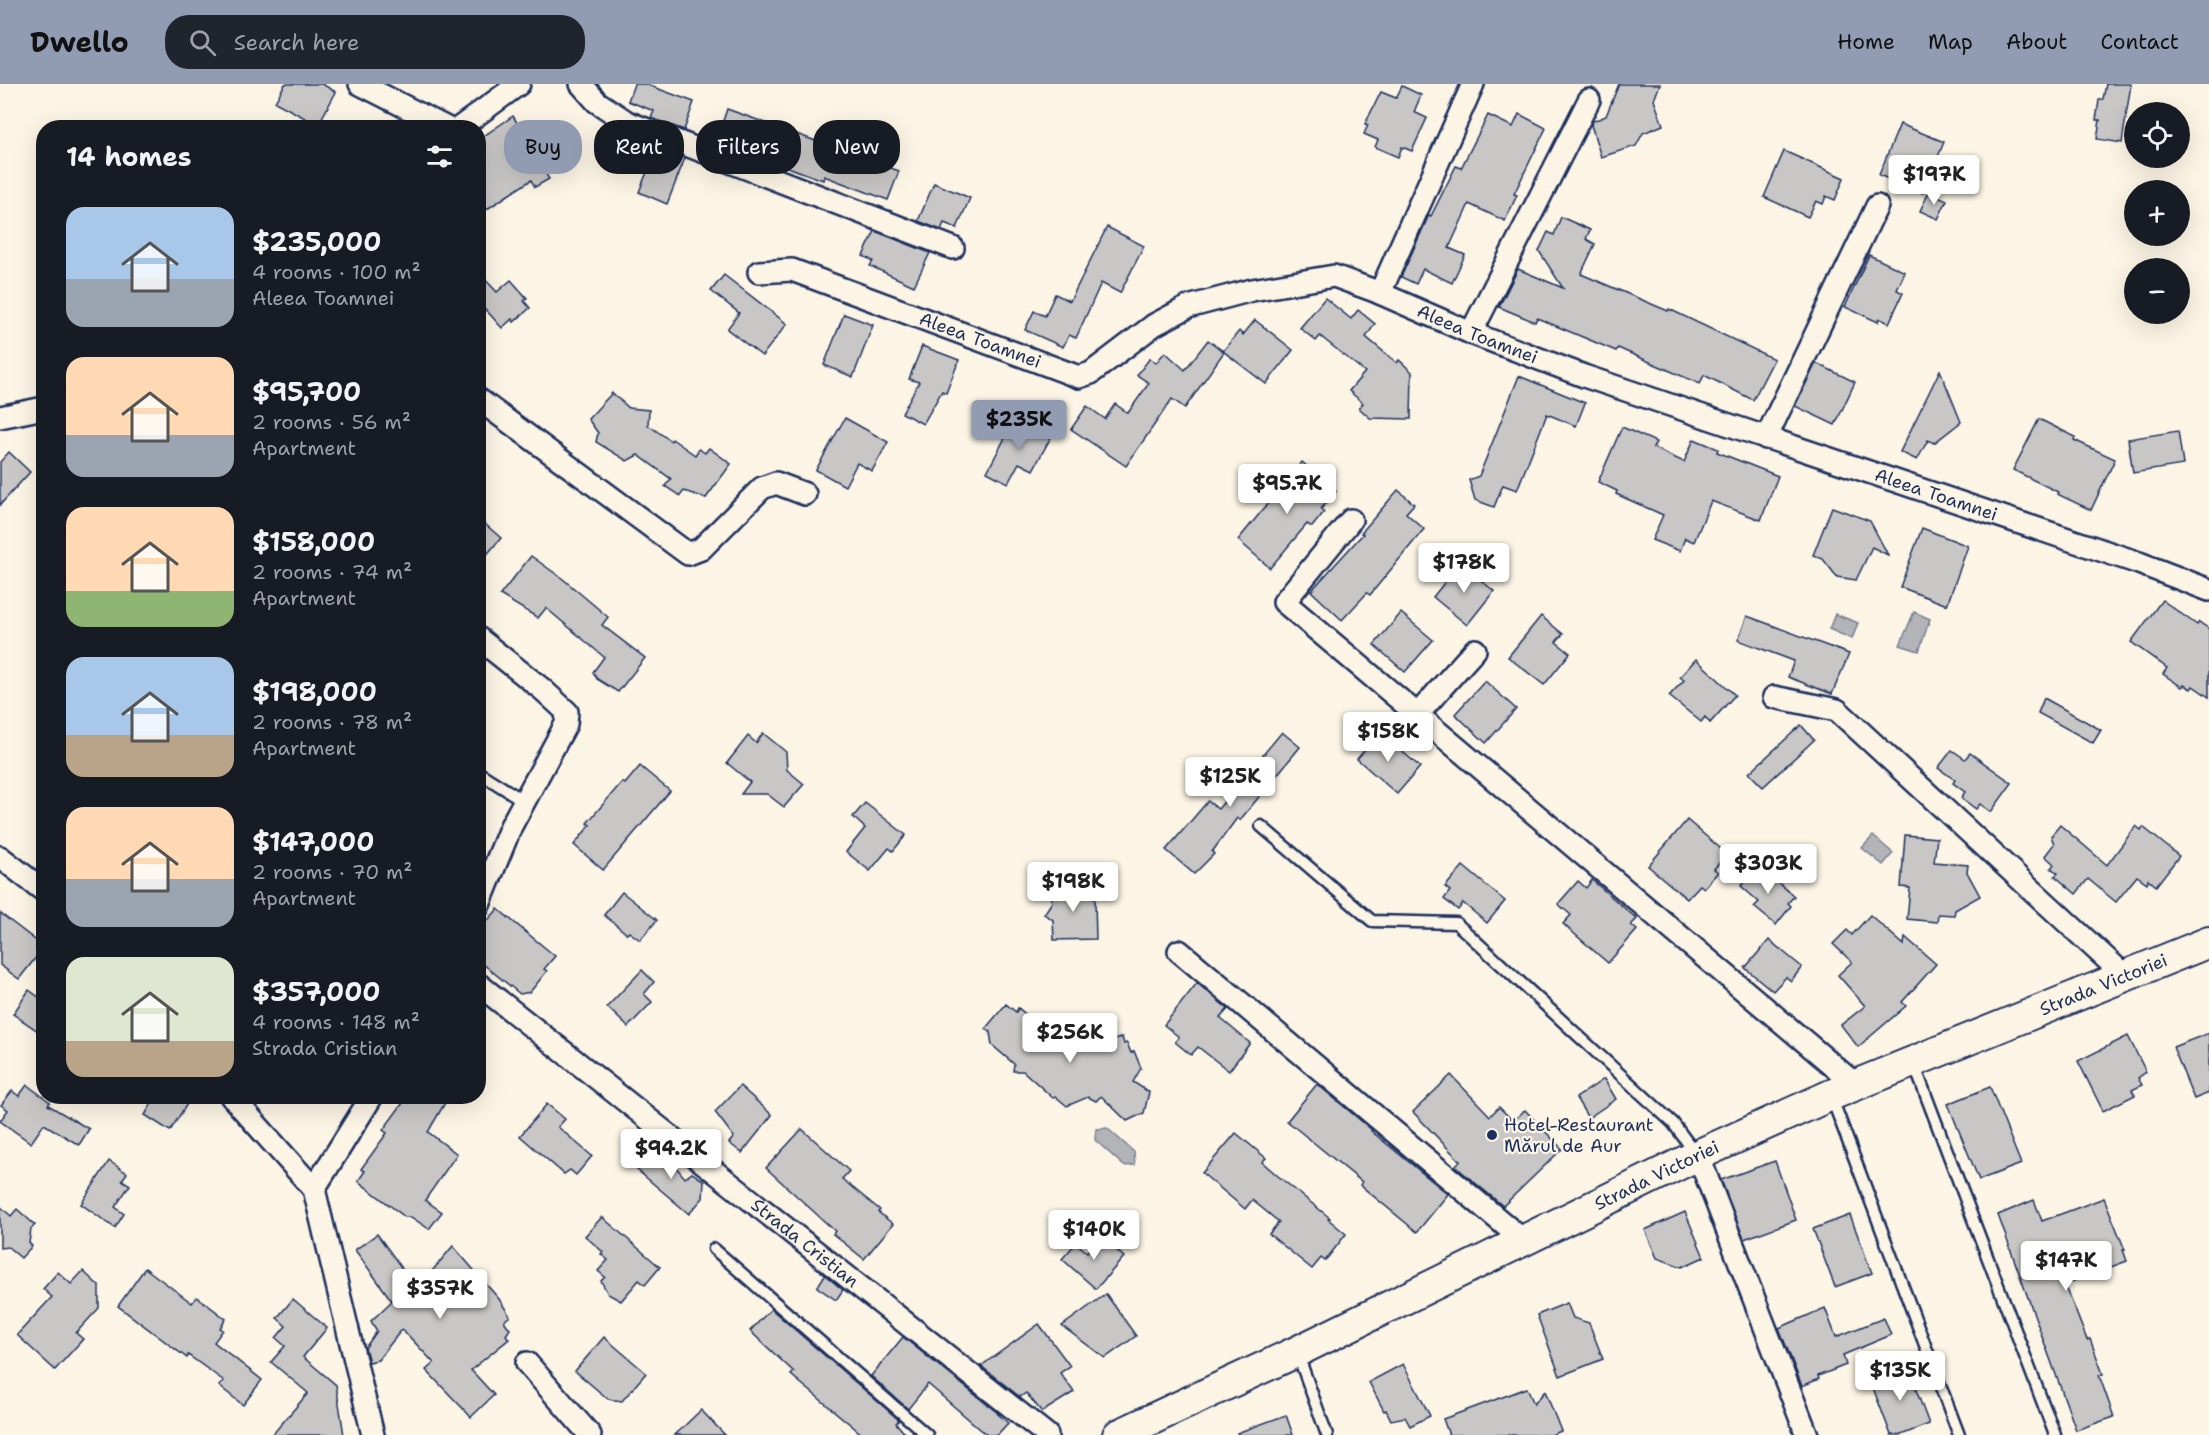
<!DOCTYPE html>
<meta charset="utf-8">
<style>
body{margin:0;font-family:"Shantell Sans",sans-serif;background:#20242c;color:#f1f3f6;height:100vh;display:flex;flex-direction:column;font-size:22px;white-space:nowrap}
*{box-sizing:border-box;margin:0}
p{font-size:20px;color:#9ea1a6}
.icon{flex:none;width:33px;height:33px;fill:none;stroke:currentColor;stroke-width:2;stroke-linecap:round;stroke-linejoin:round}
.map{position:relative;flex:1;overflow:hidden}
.side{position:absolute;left:36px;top:36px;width:450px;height:984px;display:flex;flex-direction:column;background:#171b24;border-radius:24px;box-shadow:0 6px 24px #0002}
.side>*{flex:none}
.guide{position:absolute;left:504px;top:36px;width:570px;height:54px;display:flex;gap:12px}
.tools{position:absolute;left:2124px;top:18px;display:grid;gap:12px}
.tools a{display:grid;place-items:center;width:66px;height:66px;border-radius:50%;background:#171b24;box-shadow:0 6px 24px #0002;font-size:30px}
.price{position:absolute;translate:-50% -51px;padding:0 14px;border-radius:6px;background:#fff;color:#222;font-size:20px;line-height:39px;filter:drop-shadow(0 2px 3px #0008)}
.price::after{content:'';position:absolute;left:50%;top:36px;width:18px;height:14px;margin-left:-9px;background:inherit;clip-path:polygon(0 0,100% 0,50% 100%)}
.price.active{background:#919bb2;color:#111}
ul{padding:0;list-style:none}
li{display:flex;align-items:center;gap:18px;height:150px;padding:0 30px}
li span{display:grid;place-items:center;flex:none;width:168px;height:120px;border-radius:18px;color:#555}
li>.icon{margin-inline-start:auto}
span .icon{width:72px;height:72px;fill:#fffc;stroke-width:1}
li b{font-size:26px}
h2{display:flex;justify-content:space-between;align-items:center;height:72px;padding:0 30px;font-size:26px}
.pill{padding:0 21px;border-radius:24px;background:#171b24;box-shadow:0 6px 24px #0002;font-size:21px;line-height:54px}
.pill.active{background:#919bb2;color:#111}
header{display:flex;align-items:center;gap:36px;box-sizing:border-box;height:84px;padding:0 30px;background:#919bb2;color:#111}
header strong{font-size:28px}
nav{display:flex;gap:33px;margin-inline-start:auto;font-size:21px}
.search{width:420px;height:54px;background:#20242c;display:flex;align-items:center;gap:15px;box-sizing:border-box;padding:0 21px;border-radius:24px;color:#9ea1a6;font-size:22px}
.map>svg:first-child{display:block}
.water{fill:#b2b4b8;stroke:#767f94;stroke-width:1.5}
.building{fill:#c8c7c6;stroke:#1b2f5e;stroke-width:1.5}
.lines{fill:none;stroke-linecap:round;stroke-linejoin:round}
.lane-casing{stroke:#1b2f5e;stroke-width:15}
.street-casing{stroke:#1b2f5e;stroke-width:26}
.secondary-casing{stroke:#1b2f5e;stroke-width:34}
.lane{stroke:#fcf5e5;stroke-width:10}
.street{stroke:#fcf5e5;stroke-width:21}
.secondary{stroke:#fcf5e5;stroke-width:30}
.poi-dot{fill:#1b2f5e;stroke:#fcf5e5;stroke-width:2}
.labels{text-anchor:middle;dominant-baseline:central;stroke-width:4.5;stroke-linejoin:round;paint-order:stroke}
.street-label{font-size:18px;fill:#1b2f5e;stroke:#fcf5e5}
.poi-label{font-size:18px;fill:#1b2f5e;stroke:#fcf5e5;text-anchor:start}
</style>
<header>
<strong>Dwello</strong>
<div class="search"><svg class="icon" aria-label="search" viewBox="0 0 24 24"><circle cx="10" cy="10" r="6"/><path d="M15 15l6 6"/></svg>Search here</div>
<nav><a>Home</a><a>Map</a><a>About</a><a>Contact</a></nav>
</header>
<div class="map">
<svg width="2209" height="1351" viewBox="0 0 2209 1351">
<rect width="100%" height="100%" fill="#fcf5e5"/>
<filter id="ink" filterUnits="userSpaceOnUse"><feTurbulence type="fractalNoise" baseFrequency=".0167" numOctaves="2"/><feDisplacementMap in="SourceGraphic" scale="12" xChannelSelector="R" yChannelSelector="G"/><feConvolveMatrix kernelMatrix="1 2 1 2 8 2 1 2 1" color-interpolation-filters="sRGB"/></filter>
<g filter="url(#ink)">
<g class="water">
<path d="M1914,528L1930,535L1919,567L1900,561Z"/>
<path d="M1835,530L1858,539L1852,555L1829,545Z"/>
<path d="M1873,752L1893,769L1883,781L1862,764Z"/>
<path d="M1107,1044L1134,1068L1135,1081L1124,1082L1095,1056L1096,1045Z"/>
</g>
<g class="building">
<path d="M285,0H322L336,8L318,41L275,18Z"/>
<path d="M634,0H645L694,18L684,46L651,34L654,27L628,17Z"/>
<path d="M1619,0H1660L1654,16L1663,41L1643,49L1636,62L1601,73L1591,41L1593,37L1606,32Z"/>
<path d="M2106,0H2131L2122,59L2097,55L2100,36H2096L2099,16L2103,15Z"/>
<path d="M1402,2L1421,11L1414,28L1427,34L1412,67L1402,63L1398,73L1375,63L1378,56L1364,50L1368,41L1365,40L1381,8L1396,14Z"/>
<path d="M727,25L899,87L888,116L824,92L823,96L785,82L789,72L719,49Z"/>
<path d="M1519,30L1546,44L1514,110L1517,111L1505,137L1469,120L1449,164L1465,171L1452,199L1423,185L1416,200L1401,193L1429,131L1431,132L1456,82L1461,84L1488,31L1513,43Z"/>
<path d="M513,32L523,49L533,43L551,73L540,80L549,95L535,103L531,96L478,131V56Z"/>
<path d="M1900,40L1944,58L1923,109L1879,91Z"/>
<path d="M641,57L685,74L667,120L639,108L651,78L636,71Z"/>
<path d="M1784,67L1844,94L1835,116L1826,112L1823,120L1816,117L1808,133L1764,113Z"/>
<path d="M934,99L970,114L957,144L944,139L941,146L918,137Z"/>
<path d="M1929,108L1947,116L1938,135L1920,127Z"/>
<path d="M1561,133L1590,146L1586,155L1595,160L1581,190L1668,227L1669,225L1774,275L1753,316L1704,291L1700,300L1618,264L1616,267L1537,234L1535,238L1499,223L1518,185L1563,204L1539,167L1548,148L1554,151Z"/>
<path d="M1107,143L1144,162L1120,209L1101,199L1076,254L1069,251L1063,263L1025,246L1034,227L1045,232L1055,210L1070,217Z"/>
<path d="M875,147L930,169L914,202L870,182L873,177L863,172Z"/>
<path d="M1869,171L1905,188L1897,206L1903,209L1889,239L1879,234L1878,238L1845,223Z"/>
<path d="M478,188L497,208L511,196L527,214L524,217L530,224L514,238L512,235L502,244L478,217Z"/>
<path d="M724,191L787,240L762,272L727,245L739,229L711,207Z"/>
<path d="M1325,214L1351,235L1358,226L1375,240L1366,253L1397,279L1399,276L1412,288L1411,335L1370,334L1359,324L1363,319L1349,307L1365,288L1320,252L1316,257L1300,244Z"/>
<path d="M844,230L873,241L853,293L824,281Z"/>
<path d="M1255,236L1293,266L1266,300L1223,267L1239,247L1243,251Z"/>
<path d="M1208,256L1224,268L1185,324L1172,315L1126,382L1071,345L1087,322L1105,335L1115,320L1128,329L1149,299L1137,291L1150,274L1156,279L1165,268L1185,286Z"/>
<path d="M922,262L959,276L946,309L942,307L923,340L902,329L919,298L909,295Z"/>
<path d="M1816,279L1855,298L1835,341L1795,322Z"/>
<path d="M1940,286L1961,338L1934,359L1928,356L1917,376L1900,368Z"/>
<path d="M1519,292L1585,319L1576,342L1547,330L1517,406L1503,401L1494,423L1475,416L1469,396L1479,392Z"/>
<path d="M612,309L629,324L649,326L648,341L671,357L672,355L695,371L699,365L705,369L709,364L731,380L706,414L684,407L680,412L665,402L671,395L638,371L627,377L596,358L598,349L588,335Z"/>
<path d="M845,334L888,358L872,387L857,379L845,402L816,386Z"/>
<path d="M1015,335L1051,353L1033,386L1019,379L1008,399L987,388Z"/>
<path d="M2039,335L2075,353L2074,356L2115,375L2091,426L2057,410L2058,408L2013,386Z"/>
<path d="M1622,343L1656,358L1653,364L1684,378L1694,355L1718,365L1717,368L1778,392L1761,436L1711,417L1694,458L1685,454L1680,467L1652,456L1663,431L1616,410L1617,407L1598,398Z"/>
<path d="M2178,347L2183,381L2133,389L2128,355Z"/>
<path d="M9,368L30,388L0,421V378Z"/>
<path d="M1302,378L1336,407L1321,425L1324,428L1312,443L1307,440L1270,484L1238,456Z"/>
<path d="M1398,406L1414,420L1406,429L1424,445L1370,511L1367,509L1342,536L1311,507L1363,450L1361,449Z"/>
<path d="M1832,423L1870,437L1888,471L1872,463L1856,496L1837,493L1823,475L1813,471Z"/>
<path d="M478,434L501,454L478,481Z"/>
<path d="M1922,444L1968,462L1947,521L1900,503Z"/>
<path d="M531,472L563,495L608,533L602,541L645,574L618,608L597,595L593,588L604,573L546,524L538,534L500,511Z"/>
<path d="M1460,479L1494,507L1467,541L1433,513Z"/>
<path d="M2162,516L2197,541L2199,538L2209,545V613L2193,602L2191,605L2184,601L2182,603L2163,590L2167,584L2131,558Z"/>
<path d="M1401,529L1433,556L1405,588L1374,561Z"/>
<path d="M1541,532L1563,550L1556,558L1570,569L1544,601L1508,573Z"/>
<path d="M1747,532L1849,570L1832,610L1788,593L1794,577L1738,556Z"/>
<path d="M1696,575L1735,611L1710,639L1705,633L1701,638L1669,612L1684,596L1680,593Z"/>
<path d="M1485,597L1516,625L1486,659L1455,630Z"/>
<path d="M2044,614L2101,646L2093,659L2038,629Z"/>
<path d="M1801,641L1814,656L1763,703L1749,689Z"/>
<path d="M1282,648L1300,663L1240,736L1237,734L1212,768L1214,770L1194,790L1166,766L1208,717L1218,725Z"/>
<path d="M1380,648L1420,683L1397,710L1357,675Z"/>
<path d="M763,649L786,668L787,686L804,700L784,723L767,710H741L750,698L727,679L748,652L756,659Z"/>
<path d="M1952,666L1965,675L1970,669L2012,699L1991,728L1980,720L1976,725L1961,714L1965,708L1953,699L1955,696L1938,684Z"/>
<path d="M640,682L670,707L603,786L574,761L590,741L587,739L622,698L625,700Z"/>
<path d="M865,719L906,751L893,767L889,764L870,787L846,768L865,744L853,733Z"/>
<path d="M1687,736L1727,770L1714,785L1718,788L1704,804L1700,801L1687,815L1648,782Z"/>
<path d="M2060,741L2107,781L2136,742L2141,746L2143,743L2179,772L2156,802L2148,795L2147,799L2137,792L2116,818L2088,795L2076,810L2055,792L2058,789L2051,784L2054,780L2045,772L2054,760L2051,752Z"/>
<path d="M1905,751L1937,754L1934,778L1968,781L1967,788L1980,812L1955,826L1954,831L1938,830L1937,838L1907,835L1910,804L1901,803Z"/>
<path d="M1463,782L1505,817L1487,839L1463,819L1458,826L1444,815L1450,807L1445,803Z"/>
<path d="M1759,782L1794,812L1788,819L1791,822L1776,841L1754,823L1759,818L1741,802Z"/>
<path d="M1592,796L1637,835L1631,841L1637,846L1608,879L1563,840L1571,831L1558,820L1578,797L1586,804Z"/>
<path d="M1082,799L1095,816L1096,855L1054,856L1053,836L1044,830L1052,818L1050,804Z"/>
<path d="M622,808L657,836L640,856L629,848L627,850L604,831Z"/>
<path d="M498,825L555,872L544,885L547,887L530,908L520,910L478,876V847Z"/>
<path d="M0,829L39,859L36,863L41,867L19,895L0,881Z"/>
<path d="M1870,831L1904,861L1905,853L1936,880L1902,918L1906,922L1858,963L1841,941L1865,922L1838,891L1852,878L1833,860L1847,846L1852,851Z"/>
<path d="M1769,856L1802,883L1791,897L1786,893L1773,907L1745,884Z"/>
<path d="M642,886L654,898L644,910L652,918L628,943L607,923Z"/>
<path d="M1197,899L1228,925L1220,934L1250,959L1229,987L1198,963L1191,971L1175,958L1179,953L1164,941Z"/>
<path d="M29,906L44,917V951L13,930Z"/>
<path d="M1006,920L1016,928L1018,924L1073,968L1075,956L1102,961L1122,953L1124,960L1127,959L1131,969L1134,967L1141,984L1133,998L1149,1008L1144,1029L1127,1037L1101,1012L1096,1017L1088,1013L1067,1022L1055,1012L1053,1014L1023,987H1013L1014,980L992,961L990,948L986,944Z"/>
<path d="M2209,949V1009L2194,1015L2173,963Z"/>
<path d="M2128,952L2146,988L2138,994L2142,1001L2132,1006L2135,1011L2103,1027L2078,977Z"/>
<path d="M1451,991L1490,1032L1499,1023L1513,1037L1525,1026L1562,1065L1503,1122L1455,1082L1460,1077L1413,1028Z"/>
<path d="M1604,995L1616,1015L1588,1034L1576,1014Z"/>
<path d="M1317,1000L1372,1046L1371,1047L1448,1110L1417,1148L1360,1101L1362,1098L1287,1037Z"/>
<path d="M27,1001L50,1018L48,1021L89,1045L79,1061L44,1040L31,1059L0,1037L8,1026L1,1021L12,1007L19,1012Z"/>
<path d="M740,1002L772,1031L742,1069L729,1059L734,1053L715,1028Z"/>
<path d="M1990,1003L2021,1080L1979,1096L1948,1020Z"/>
<path d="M156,1012H192L170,1047L145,1031Z"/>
<path d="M408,1012H449L428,1048L457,1070L425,1116L442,1128L429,1145L411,1133H405L358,1097L365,1087L361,1085L387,1049L383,1046Z"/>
<path d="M547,1020L565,1035L558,1043L592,1072L576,1091L570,1086L564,1090L520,1052Z"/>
<path d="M802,1045L849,1087L842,1095L880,1126L878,1128L893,1140L864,1175L833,1150L835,1147L766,1084Z"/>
<path d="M1236,1049L1266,1074L1262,1078L1278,1092L1330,1134L1328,1135L1346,1150L1325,1177L1321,1174L1312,1185L1269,1150L1279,1138L1252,1116L1245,1125L1202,1089Z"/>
<path d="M624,1069L654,1072L658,1069L663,1075L666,1074L674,1085L676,1083L685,1094L692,1089L704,1097L703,1114L689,1130L636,1085L639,1082Z"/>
<path d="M109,1077L127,1089L122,1096L130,1101L115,1123L124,1130L115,1144L81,1120Z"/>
<path d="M1775,1077L1796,1136L1744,1155L1721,1096Z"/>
<path d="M2104,1114L2125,1166H2123L2127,1177L2065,1200L2087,1256L2090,1255L2103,1290L2099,1291L2114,1333L2076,1346L1998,1131L2034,1116L2042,1137Z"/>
<path d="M0,1122L11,1132L17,1125L35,1141L31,1145L29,1159L32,1162L21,1174L8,1163L0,1164Z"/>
<path d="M1685,1128L1704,1173L1682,1183L1657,1174L1645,1146Z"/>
<path d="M1850,1131L1872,1189L1835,1203L1813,1145Z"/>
<path d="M602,1133L660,1183L645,1201L639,1196L621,1217L608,1210L601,1197L605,1193L598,1187L608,1176L601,1170L603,1168L585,1152Z"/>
<path d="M377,1150L417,1205L453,1162L499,1215L510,1232L504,1237L510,1245L506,1251L509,1255L471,1286L494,1311L471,1333L426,1286L434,1279L402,1245L378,1276L369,1278L365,1264L377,1247L371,1237L392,1217L355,1166Z"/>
<path d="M1101,1152L1124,1173L1096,1205L1062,1175L1076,1159L1087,1168Z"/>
<path d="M145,1184L192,1219L197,1213L226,1235L220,1244L223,1246L214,1258L262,1296L243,1321L219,1302L224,1297L188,1271L187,1274L118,1222Z"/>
<path d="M83,1187L99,1202V1224L76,1249L83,1255L55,1286L17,1251L52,1213L43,1205L58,1188L71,1200Z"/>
<path d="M825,1191L843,1206L836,1216L817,1203Z"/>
<path d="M1106,1210L1136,1252L1105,1274L1062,1242Z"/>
<path d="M293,1215L327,1244L303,1273L336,1301L344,1351H272L308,1309L271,1278L285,1262L276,1254L286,1242L277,1234Z"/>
<path d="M1567,1219L1573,1234L1589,1239L1603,1275L1560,1292L1537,1231Z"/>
<path d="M1825,1224L1836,1253L1884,1234L1891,1251L1843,1271L1846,1281L1818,1292L1819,1295L1802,1302L1779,1244Z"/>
<path d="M771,1225L899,1336L896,1339L906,1351H863L791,1291L794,1288L750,1247Z"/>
<path d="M1039,1240L1070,1282L1060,1289L1074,1308L1042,1328L1026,1309L1020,1313L981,1282Z"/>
<path d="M604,1253L646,1289L622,1317L608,1315L575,1287Z"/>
<path d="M903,1253L999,1330H998L1008,1339L997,1351H987L928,1300L908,1325L871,1292Z"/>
<path d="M1403,1280L1430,1332L1410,1342L1405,1333L1391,1336L1386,1326L1384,1327L1369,1298Z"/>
<path d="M1907,1282L1929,1340L1901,1351H1891L1870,1296Z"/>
<path d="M1527,1304L1534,1320L1545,1307L1561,1347L1551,1351H1449L1443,1335Z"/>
<path d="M701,1326L725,1351H675Z"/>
<path d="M1286,1331L1293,1351H1238L1237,1349Z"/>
</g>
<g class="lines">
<g class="lane-casing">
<g id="lane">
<path d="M478,688L524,717"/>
<path d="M1261,742L1372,837L1456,839L1673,1039L1696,1070"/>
<path d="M1914,980L2055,1351"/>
<path d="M1831,1012L1959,1351"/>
<path d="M714,1165L927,1351"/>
<path d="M1298,1271L1327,1351"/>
</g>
</g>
<g class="street-casing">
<g id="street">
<path d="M360,0L447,44"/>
<path d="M581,0L597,18L627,38L953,164"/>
<path d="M459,44L519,0"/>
<path id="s1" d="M759,188L792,186L1079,293L1091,289L1154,241L1188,223L1252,206L1334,192L1375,207L1471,249L1584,292L2139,479L2209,506"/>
<path d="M1380,209L1473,0"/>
<path d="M1471,249L1589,16"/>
<path d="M478,315L688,470L701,465L762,404L776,399L805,410"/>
<path d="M0,333L44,324"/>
<path d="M1766,354L1877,122"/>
<path d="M1351,436L1284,518L1855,1000"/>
<path d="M478,554L542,605L567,628L566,640L511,742L478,823"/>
<path d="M1774,613L1837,626L2124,891"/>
<path d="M1417,631L1475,566"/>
<path d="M0,773L44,807"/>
<path d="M1179,867L1524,1157"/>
<path id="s2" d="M478,900L1047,1351"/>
<path d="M231,1012L314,1105L373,1351"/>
<path d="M1698,1071L1807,1351"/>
<path d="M314,1105L372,1012"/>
<path d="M527,1279L590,1351"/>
</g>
</g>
<g class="secondary-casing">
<g id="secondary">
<path id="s3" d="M1118,1351L1296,1268L1698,1071L1831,1011L2209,858"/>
</g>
</g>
<use href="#lane" class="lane"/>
<use href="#street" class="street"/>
<use href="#secondary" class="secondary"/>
</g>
</g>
<circle class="poi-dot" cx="1492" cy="1051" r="6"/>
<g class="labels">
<g class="street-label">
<text stroke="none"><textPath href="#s1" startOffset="774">Aleea Toamnei</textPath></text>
<text stroke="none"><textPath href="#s1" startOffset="234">Aleea Toamnei</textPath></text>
<text stroke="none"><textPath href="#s1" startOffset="1260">Aleea Toamnei</textPath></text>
<text stroke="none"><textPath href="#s3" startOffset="1084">Strada Victoriei</textPath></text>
<text stroke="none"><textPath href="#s3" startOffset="598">Strada Victoriei</textPath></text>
<text stroke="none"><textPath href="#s2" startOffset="417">Strada Cristian</textPath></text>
</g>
<g class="poi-label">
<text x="1504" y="1041">Hotel-Restaurant<tspan x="1504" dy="21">Mărul de Aur</tspan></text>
</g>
</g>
</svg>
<div class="tools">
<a><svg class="icon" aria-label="locate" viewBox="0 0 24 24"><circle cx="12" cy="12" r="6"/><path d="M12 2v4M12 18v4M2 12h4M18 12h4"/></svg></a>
<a>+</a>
<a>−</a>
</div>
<b class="price" style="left:1934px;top:122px">$197K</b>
<b class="price active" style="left:1019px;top:367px">$235K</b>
<b class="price" style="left:1287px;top:431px">$95.7K</b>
<b class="price" style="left:1464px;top:510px">$178K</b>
<b class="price" style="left:1388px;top:679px">$158K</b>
<b class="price" style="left:1230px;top:724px">$125K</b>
<b class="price" style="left:1768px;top:811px">$303K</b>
<b class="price" style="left:1073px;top:829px">$198K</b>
<b class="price" style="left:1070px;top:980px">$256K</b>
<b class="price" style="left:671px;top:1096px">$94.2K</b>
<b class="price" style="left:1094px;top:1177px">$140K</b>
<b class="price" style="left:2066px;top:1208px">$147K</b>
<b class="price" style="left:440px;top:1236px">$357K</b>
<b class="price" style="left:1900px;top:1318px">$135K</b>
<div class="guide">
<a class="pill active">Buy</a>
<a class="pill">Rent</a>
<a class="pill">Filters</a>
<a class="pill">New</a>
</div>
<section class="side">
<h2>14 homes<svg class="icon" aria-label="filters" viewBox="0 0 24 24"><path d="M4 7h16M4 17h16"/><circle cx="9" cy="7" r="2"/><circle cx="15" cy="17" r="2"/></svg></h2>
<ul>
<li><span style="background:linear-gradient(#a9c7e8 60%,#9aa5b1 0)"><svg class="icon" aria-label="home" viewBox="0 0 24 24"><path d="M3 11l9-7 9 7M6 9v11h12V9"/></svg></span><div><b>$235,000</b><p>4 rooms · 100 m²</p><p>Aleea Toamnei</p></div></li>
<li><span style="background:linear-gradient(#ffd9b3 65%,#9aa5b1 0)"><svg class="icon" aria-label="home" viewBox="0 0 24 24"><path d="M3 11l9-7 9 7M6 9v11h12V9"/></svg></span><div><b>$95,700</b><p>2 rooms · 56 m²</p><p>Apartment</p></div></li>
<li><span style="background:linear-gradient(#ffd9b3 70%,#8fb573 0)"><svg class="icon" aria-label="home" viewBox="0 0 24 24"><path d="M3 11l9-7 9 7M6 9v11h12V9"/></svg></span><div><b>$158,000</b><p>2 rooms · 74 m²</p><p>Apartment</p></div></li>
<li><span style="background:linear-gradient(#a9c7e8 65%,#b9a48a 0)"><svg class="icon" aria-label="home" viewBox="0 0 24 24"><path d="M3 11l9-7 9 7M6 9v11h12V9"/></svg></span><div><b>$198,000</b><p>2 rooms · 78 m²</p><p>Apartment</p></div></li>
<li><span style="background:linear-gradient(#ffd9b3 60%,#9aa5b1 0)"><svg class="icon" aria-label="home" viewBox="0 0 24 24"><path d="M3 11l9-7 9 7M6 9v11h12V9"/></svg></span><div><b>$147,000</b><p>2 rooms · 70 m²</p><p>Apartment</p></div></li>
<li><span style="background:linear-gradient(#dfe7d0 70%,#b9a48a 0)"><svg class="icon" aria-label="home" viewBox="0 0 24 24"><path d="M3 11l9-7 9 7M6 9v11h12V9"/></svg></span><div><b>$357,000</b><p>4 rooms · 148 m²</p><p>Strada Cristian</p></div></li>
</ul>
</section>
</div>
